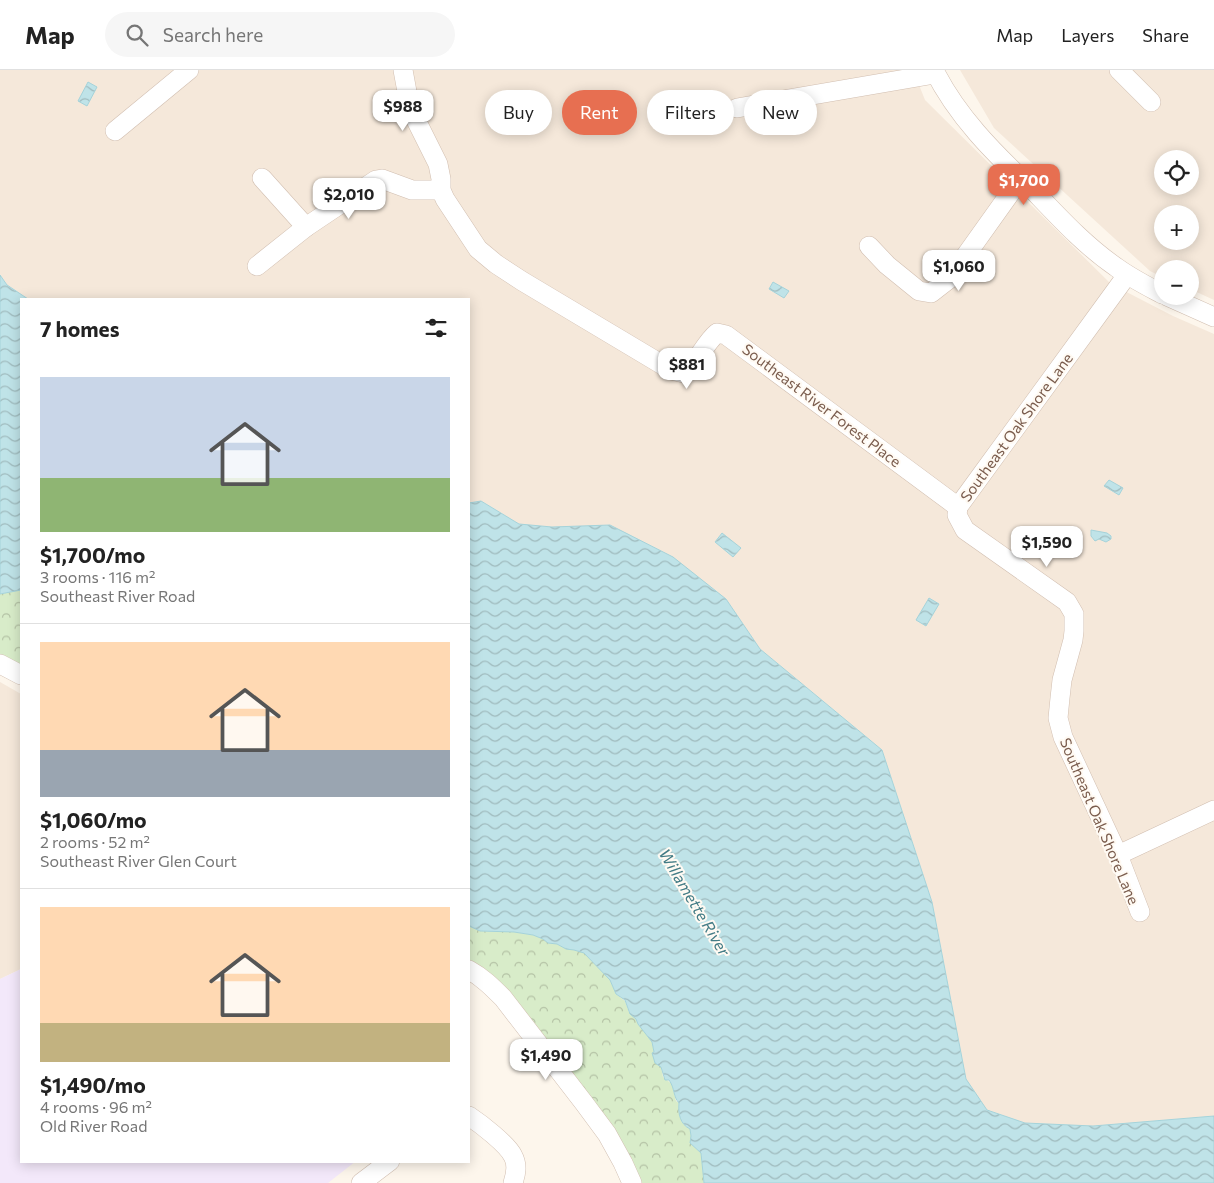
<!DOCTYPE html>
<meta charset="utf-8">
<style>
body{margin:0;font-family:Commissioner,sans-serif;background:#f6f6f6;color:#222;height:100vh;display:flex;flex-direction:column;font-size:19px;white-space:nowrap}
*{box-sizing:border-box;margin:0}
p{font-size:16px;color:#767676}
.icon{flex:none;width:28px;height:28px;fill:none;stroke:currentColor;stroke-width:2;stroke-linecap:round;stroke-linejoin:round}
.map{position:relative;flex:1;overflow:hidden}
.panel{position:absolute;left:20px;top:228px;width:450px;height:865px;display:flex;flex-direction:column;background:#fff;border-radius:0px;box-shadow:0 2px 12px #0003}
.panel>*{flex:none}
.banner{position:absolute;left:485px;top:20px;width:475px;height:45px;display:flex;gap:10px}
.buttons{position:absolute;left:1154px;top:80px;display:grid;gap:10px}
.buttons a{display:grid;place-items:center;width:45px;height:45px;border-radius:50%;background:#fff;box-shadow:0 2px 12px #0003;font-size:25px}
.price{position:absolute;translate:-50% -42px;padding:0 11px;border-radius:10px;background:#fff;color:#222;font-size:16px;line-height:32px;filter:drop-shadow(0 1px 2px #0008)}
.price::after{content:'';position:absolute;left:50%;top:30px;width:15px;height:11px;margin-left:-8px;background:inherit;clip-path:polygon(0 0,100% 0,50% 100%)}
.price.selected{background:#e76f51;color:#fff}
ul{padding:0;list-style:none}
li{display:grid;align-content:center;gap:10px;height:265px;padding:0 20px}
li+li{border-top:1px solid #e0e0e0}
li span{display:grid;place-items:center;height:155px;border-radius:0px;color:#555}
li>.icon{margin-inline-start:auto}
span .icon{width:90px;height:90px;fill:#fffc;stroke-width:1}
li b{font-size:21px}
h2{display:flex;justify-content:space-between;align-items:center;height:60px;padding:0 20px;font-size:21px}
.tag{padding:0 18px;border-radius:22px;background:#fff;box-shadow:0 2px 12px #0003;font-size:18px;line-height:45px}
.tag.selected{background:#e76f51;color:#fff}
header{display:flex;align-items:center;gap:30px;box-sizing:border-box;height:70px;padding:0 25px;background:#fff;border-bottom:1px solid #e0e0e0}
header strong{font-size:24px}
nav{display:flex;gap:28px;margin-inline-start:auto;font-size:18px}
.search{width:350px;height:45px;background:#f6f6f6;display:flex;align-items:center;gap:12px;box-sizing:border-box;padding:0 18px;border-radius:28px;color:#767676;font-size:19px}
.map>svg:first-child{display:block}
.residential{fill:#f5e8da;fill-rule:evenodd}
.education{fill:#f3e8fa}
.forest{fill:url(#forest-crowns)}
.water{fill:url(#water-waves);stroke:#a5d3da}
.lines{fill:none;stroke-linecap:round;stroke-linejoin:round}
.minor-casing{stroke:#d1beb0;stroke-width:20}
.minor{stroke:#fff;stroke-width:19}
.labels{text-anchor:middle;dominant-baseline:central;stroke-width:4;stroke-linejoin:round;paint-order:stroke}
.street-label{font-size:15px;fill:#7a5c4d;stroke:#fffaf3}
.water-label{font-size:16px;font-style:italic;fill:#437c86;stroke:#fffaf3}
</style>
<header>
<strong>Map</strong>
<div class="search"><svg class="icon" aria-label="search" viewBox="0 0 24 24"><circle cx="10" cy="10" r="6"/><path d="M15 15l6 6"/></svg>Search here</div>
<nav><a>Map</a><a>Layers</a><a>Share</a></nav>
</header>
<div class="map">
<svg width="1214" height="1113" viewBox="0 0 1214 1113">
<defs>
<pattern id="forest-crowns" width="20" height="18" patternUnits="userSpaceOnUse" patternTransform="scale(1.25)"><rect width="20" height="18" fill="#d8ecc9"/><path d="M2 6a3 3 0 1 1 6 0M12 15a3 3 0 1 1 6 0" fill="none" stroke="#b4c2a5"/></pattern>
<pattern id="water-waves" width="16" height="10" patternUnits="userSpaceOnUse" patternTransform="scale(1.25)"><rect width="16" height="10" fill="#bfe3e8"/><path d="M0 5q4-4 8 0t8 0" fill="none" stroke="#a0bbbe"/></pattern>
</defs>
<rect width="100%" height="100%" fill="#fdf6ec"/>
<g class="residential">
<path d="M0,0H913L925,30L1111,214L1173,246L1214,264V1046L1093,1056L1025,1053L987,1040L966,1010L932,832L882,680L760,579L726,529L552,457L519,454L481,431L469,433V229H28L7,215L0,205Z"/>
<path d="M960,0H1214V230L1190,219V199H1162V207L1150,201L994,58ZM1162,89H1190V116H1162ZM1162,144H1190V171H1162Z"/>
<path d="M0,612L21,624V899L0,909Z"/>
</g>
<path class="education" d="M21,899V1091H356L328,1113H0V909Z"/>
<g class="forest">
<path d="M21,520V597L0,587V524Z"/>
<path d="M469,856L480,861L514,862L533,865L543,869L548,873L557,874L566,879H574L584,883L610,910L616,924L625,931L629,942L636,949L638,954L652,972L656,993L661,997L663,1007L672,1014L676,1031L679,1033C678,1044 680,1054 690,1059L691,1066V1074L701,1083L704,1113H635L469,894Z"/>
</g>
<g class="water">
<path d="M88,12L97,17L87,36L78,31Z"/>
<path d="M0,205L7,215L28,229H21V520L0,524Z"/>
<path d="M773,212L789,221L784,228L769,219Z"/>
<path d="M1109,410L1123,418L1119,425L1104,416Z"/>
<path d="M481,431L519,454L552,457L610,455L673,487L726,529L760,579L882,680L932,832L966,1009L987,1040L1025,1053L1093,1056L1214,1046V1113H704L701,1083L690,1073L691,1066L690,1059C680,1054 678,1044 679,1033C673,1027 675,1018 669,1010H665L661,997L655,993L652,983L654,982L652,972L638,954L636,949L630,944L625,930L616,924L610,910L584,883L574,880L566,879L557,874L548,873L543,869L533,865L514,862L480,861L469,856V433Z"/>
<path d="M1091,460L1107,463L1111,466V469L1106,472L1099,469L1095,471L1091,466Z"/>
<path d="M722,463L741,478L733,487L715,472Z"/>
<path d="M929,528L939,534L926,556L916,550Z"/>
</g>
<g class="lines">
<g class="minor-casing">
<g id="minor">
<path d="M403,0L410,38L438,94L441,109V120L445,129L478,179L496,194L522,211L671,300L684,303C698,292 704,274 717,263L726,265L958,437"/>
<path d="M934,0C957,46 993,82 1030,117C1057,145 1084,175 1116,197C1131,208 1147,216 1162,224"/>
<path d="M1119,0L1151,32"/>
<path d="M737,38L935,4"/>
<path d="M115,61L189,0"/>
<path d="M262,108L306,157"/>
<path d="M869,176L887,195L919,221L931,223L949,209L1021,108"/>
<path d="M257,196L306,157L376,110L382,109L412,120H441"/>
<path d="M1127,205L958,437L957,445L965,460L1067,532L1074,544V561L1073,570L1062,610L1060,628L1058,648L1063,667L1118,785L1140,842"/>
<path d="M1167,226L1214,247"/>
<path d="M0,594L21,605"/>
<path d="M1118,785L1214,740"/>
<path d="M469,900C482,907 492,917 503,928L584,1033L607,1064L623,1093L632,1113"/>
<path d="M469,1046C481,1054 507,1074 513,1086C518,1095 516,1104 513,1113"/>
<path d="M361,1113L390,1091"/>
</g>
</g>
<use href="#minor" class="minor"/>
</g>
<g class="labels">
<g class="street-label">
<text transform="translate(822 335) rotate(37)">Southeast River Forest Place</text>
<text transform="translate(1016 357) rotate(-54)">Southeast Oak Shore Lane</text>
<text transform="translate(1100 751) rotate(67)">Southeast Oak Shore Lane</text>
</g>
<g class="water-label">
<text transform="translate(695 832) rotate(59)">Willamette River</text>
</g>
</g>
</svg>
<div class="buttons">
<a><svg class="icon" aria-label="locate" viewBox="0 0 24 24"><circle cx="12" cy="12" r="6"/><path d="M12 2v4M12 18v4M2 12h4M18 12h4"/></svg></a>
<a>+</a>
<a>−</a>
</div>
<b class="price" style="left:403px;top:62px">$988</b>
<b class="price selected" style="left:1024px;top:136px">$1,700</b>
<b class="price" style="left:349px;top:150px">$2,010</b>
<b class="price" style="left:959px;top:222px">$1,060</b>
<b class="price" style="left:687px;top:320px">$881</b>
<b class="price" style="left:1047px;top:498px">$1,590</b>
<b class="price" style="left:546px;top:1011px">$1,490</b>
<div class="banner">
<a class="tag">Buy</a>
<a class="tag selected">Rent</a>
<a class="tag">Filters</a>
<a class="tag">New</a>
</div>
<section class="panel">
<h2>7 homes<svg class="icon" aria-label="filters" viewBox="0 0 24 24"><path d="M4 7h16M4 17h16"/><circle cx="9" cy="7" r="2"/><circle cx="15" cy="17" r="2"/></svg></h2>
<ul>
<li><span style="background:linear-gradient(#c9d6e8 65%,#8fb573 0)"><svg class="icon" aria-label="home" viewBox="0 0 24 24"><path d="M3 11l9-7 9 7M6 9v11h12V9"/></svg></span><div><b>$1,700/mo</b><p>3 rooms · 116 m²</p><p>Southeast River Road</p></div></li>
<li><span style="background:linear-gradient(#ffd9b3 70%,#9aa5b1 0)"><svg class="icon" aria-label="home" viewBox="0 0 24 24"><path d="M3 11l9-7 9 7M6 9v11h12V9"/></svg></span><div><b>$1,060/mo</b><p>2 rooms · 52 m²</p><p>Southeast River Glen Court</p></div></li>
<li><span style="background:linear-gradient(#ffd9b3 75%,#c2b280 0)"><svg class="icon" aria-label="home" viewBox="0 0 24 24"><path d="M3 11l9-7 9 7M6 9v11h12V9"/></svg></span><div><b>$1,490/mo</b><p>4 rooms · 96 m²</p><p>Old River Road</p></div></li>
</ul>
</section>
</div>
